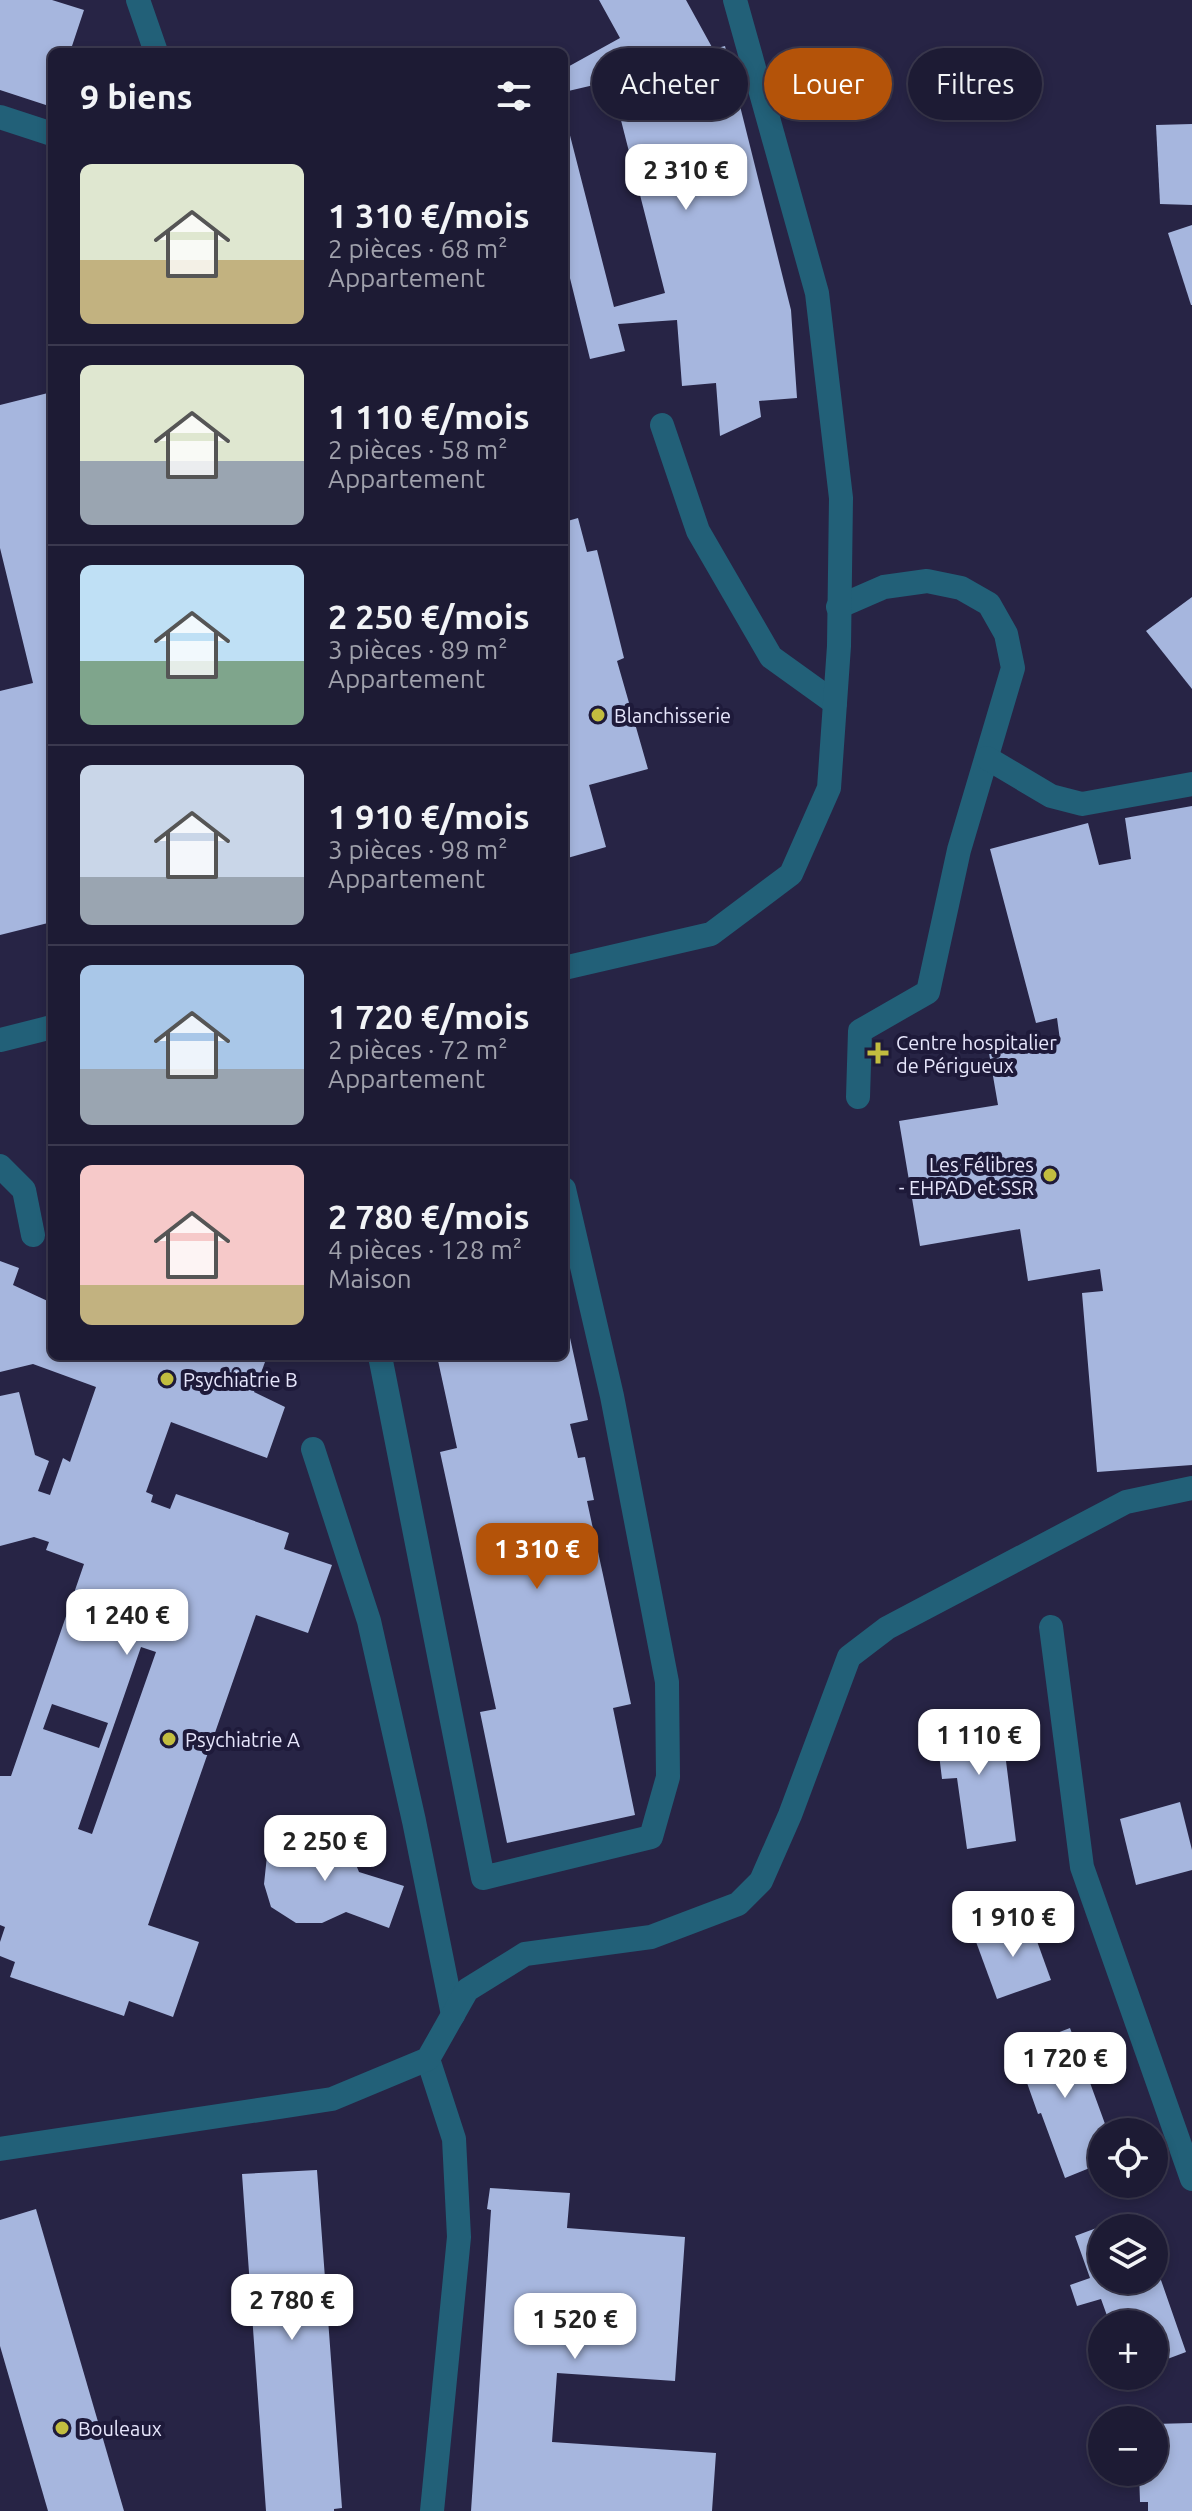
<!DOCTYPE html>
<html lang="fr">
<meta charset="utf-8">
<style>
body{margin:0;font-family:Ubuntu,sans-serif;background:#25243c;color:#f1f3f6;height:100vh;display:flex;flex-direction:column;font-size:30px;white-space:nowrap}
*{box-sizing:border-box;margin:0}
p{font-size:26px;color:#a0a1ac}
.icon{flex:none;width:44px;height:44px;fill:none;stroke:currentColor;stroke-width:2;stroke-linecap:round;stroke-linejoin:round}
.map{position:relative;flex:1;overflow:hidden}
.panel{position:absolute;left:48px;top:48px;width:520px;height:1312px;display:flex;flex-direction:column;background:#1d1b34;border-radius:12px;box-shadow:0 4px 12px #0003,0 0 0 2px #3b394f}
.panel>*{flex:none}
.top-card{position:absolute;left:592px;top:48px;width:480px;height:72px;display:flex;gap:16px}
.buttons{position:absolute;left:1088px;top:2118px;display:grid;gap:16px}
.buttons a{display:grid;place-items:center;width:80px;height:80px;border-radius:50%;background:#1d1b34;box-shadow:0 4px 12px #0003,0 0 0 2px #3b394f;font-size:40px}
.price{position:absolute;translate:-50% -68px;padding:0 18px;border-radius:16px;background:#fff;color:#222;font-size:26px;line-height:52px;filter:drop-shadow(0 2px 4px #0008)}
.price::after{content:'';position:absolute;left:50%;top:48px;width:24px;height:18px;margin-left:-12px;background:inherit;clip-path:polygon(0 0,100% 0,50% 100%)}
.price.current{background:#b45309;color:#fff}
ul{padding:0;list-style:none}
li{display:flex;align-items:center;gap:24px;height:200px;padding:0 32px}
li+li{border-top:2px solid #3b394f}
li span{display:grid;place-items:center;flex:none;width:224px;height:160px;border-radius:12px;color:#555}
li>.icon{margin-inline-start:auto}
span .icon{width:96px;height:96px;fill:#fffc;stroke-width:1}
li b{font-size:34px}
h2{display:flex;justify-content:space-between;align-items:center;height:96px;padding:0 32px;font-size:34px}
.tag{padding:0 28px;border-radius:36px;background:#1d1b34;box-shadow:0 4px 12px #0003,0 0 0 2px #3b394f;font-size:28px;line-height:72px}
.tag.current{background:#b45309;color:#fff}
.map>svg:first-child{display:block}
.building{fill:#a6b6de;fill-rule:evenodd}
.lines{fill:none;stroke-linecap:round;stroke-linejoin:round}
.lane{stroke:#226078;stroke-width:24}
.street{stroke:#226078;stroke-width:24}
.poi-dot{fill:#c2bd3f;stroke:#1e1a3a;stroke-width:3}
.labels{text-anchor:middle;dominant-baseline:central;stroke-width:8;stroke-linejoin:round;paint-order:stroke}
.poi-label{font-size:20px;fill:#e7e6fc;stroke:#1e1a3a;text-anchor:start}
</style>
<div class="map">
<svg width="1192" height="2511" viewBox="0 0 1192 2511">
<rect width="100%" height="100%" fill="#272445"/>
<g class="building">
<path d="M0,0H52L84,10L70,52H52V107L0,90Z"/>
<path d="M599,0H686L713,49L725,46L791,310L797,398L759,401L761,417L720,436L716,383L682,386L677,320L618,324L625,351L590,359L564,254V112L614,307L665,293L611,81L564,92V69L620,38Z"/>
<path d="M1192,124V205L1160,204L1156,125Z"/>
<path d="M1192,225V305H1191L1168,233Z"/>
<path d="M52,392V922L0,935V691L33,683L0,548V405Z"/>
<path d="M578,518L587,552L597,550L624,658L617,661L648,769L589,785L606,847L564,859V522Z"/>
<path d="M1192,597V689L1146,631Z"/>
<path d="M1192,806V1465L1097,1472L1082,1293L1103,1291L1100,1269L1028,1281L1020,1229L920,1246L899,1121L998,1105L989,1053L1060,1040L1057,1018L1036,1023L990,849L1088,823L1099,865L1131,859L1125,818Z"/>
<path d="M0,1261L19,1268L13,1285L52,1303V1356H248L265,1362L254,1392L285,1407L267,1458L171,1422L146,1492L153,1495L151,1502L170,1509L176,1494L289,1533L284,1549L332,1565L308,1633L256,1615L148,1925L199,1942L173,2017L129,2001L124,2016L10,1977L15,1962L0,1956V1942L5,1927L0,1925V1776H11L84,1564L46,1550L49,1542L34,1537L0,1546V1396L19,1392L35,1455L49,1461L38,1491L50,1495L63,1458L70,1462L96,1387L33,1364L0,1372ZM141,1647L156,1652L92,1834L78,1829ZM52,1704L108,1723L99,1748L43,1729Z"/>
<path d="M565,1315L588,1420L570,1424L578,1458L585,1457L594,1500L587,1501L631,1704L613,1708L635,1815L507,1843L480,1712L496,1709L440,1452L457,1448L437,1356H564Z"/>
<path d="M1000,1713L1016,1841L967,1849L957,1778L942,1779L935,1721Z"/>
<path d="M1180,1802L1192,1850V1870L1136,1885L1120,1819Z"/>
<path d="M304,1831L326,1833L348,1845L359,1872L404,1886L389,1928L346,1912L322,1923H296L271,1907L264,1884L267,1856L281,1842Z"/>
<path d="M1029,1919L1051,1980L997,1999L975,1939Z"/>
<path d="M1070,2028L1108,2132H1102V2163L1065,2178L1041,2113L1038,2114L1015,2049Z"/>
<path d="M317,2170L342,2508L334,2509V2511H266L242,2174Z"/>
<path d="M490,2188L570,2193L567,2228L685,2237L675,2381L557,2373L552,2442L716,2453L712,2511H471L491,2210L487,2209Z"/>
<path d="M36,2209L124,2511H48L0,2346V2220Z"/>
<path d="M1137,2213L1142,2228H1102V2280H1154V2260L1186,2352L1154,2364V2324H1110L1101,2299L1077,2306L1070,2285L1090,2278L1075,2236Z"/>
<path d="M1192,2423V2511H1148V2502H1140L1139,2472H1154V2424Z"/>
</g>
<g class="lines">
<g class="lane">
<path d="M138,0L156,52"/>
<path d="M0,117L52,134"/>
<path d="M662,425L698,531L771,657L835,703"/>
<path d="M838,607L884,587L927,581L961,588L989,604L1006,634L1013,668L959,850L928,992L860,1031L858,1097"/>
<path d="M987,758L1051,796L1082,804L1192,784"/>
<path d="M564,968L711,934L791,874L829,788L839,646L841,498L817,293L735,0"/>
<path d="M0,1040L52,1027"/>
<path d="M0,1166L24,1190L33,1235"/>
<path d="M380,1356L483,1878L651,1837L668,1777L667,1682L612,1396L564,1189"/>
<path d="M313,1449L369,1621L414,1821L453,2015"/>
<path d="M428,2059L454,2139L459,2237L432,2511"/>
<path d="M0,2149L332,2099L428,2059L467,1990L525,1954L651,1937L738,1904L761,1881L790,1815L849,1657L887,1628L1126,1502L1192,1488"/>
</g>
<path class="street" d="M1051,1627L1082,1867L1192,2179"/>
</g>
<g class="poi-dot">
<circle cx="598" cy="715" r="8"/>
<path d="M874 1041h8v8h8v8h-8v8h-8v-8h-8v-8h8z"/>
<circle cx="1050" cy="1175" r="8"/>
<circle cx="167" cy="1379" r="8"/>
<circle cx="169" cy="1739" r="8"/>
<circle cx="62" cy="2428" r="8"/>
</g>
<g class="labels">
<g class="poi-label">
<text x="614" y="715">Blanchisserie</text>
<text x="896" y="1042">Centre hospitalier<tspan x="896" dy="23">de Périgueux</tspan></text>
<text x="1034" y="1164" text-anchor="end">Les Félibres<tspan x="1034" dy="23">- EHPAD et SSR</tspan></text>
<text x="183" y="1379">Psychiatrie B</text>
<text x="185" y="1739">Psychiatrie A</text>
<text x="78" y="2428">Bouleaux</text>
</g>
</g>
</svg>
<div class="buttons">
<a><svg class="icon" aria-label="locate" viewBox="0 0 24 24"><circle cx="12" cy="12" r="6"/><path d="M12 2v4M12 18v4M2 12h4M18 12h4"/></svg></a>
<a><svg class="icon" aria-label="layers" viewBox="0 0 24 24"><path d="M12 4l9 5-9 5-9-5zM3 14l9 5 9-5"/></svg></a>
<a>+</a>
<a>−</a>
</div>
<b class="price" style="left:686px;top:212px">2 310 €</b>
<b class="price current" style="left:537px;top:1591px">1 310 €</b>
<b class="price" style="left:127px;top:1657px">1 240 €</b>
<b class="price" style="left:979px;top:1777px">1 110 €</b>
<b class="price" style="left:325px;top:1883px">2 250 €</b>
<b class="price" style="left:1013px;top:1959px">1 910 €</b>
<b class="price" style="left:1065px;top:2100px">1 720 €</b>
<b class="price" style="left:292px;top:2342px">2 780 €</b>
<b class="price" style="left:575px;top:2361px">1 520 €</b>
<div class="top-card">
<a class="tag">Acheter</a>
<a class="tag current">Louer</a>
<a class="tag">Filtres</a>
</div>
<section class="panel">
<h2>9 biens<svg class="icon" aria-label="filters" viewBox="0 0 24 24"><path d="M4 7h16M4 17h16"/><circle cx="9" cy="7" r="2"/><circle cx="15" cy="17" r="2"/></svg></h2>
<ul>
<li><span style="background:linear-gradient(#dfe7d0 60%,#c2b280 0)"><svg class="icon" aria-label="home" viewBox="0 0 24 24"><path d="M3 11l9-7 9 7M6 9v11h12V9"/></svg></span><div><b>1 310 €/mois</b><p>2 pièces · 68 m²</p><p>Appartement</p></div></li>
<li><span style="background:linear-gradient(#dfe7d0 60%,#9aa5b1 0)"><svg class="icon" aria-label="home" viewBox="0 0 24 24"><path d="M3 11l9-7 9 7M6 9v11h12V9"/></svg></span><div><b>1 110 €/mois</b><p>2 pièces · 58 m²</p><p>Appartement</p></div></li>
<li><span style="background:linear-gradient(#bfe0f5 60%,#7fa58c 0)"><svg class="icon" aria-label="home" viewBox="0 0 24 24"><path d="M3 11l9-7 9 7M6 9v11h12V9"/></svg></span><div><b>2 250 €/mois</b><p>3 pièces · 89 m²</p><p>Appartement</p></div></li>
<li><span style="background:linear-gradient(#c9d6e8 70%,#9aa5b1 0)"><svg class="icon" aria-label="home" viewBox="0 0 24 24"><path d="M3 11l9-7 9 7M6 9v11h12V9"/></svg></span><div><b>1 910 €/mois</b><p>3 pièces · 98 m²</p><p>Appartement</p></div></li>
<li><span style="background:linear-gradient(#a9c7e8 65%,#9aa5b1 0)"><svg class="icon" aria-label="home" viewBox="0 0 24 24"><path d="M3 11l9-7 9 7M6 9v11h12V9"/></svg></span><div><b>1 720 €/mois</b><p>2 pièces · 72 m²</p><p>Appartement</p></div></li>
<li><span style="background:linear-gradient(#f6c9c9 75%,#c2b280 0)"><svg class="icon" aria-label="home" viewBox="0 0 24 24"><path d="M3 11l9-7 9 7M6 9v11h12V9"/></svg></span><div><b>2 780 €/mois</b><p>4 pièces · 128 m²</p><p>Maison</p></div></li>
</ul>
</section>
</div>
